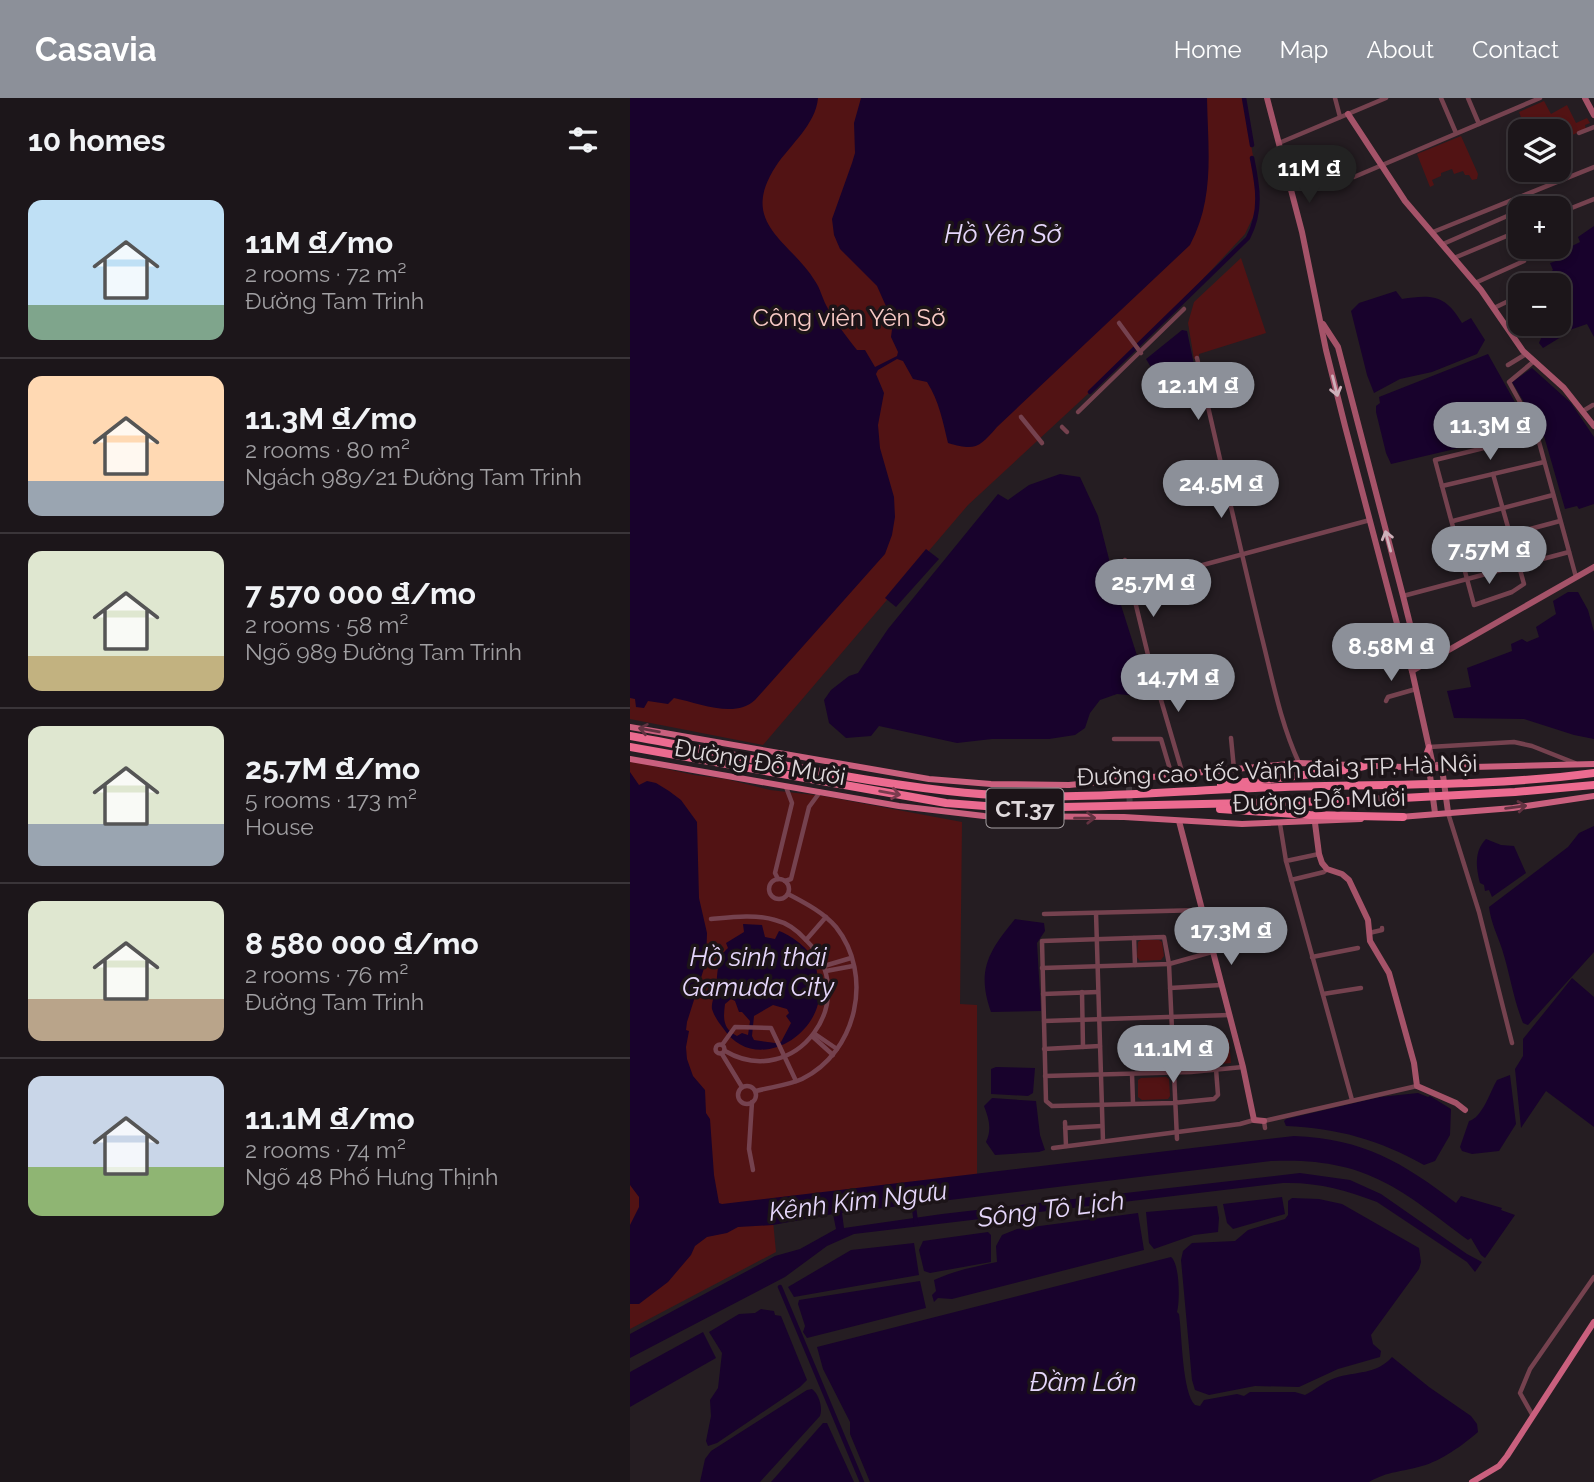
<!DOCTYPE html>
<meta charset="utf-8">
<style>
body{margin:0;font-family:Raleway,sans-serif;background:#251f23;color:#f1f3f6;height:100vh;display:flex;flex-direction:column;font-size:26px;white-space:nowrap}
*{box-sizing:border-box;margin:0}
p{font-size:23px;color:#a09fa2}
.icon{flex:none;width:38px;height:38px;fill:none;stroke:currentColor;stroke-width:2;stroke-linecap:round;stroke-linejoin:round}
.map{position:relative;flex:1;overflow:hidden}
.panel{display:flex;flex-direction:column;background:#1c161a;width:630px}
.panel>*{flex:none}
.controls{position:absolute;left:878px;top:21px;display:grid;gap:14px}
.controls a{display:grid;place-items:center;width:63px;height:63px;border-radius:14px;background:#1c161a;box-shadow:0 4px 10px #0003,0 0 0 2px #3a3539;font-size:35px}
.price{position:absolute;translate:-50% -60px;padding:0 16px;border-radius:24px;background:#8c9099;color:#fff;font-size:23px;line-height:46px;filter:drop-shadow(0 2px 4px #0008)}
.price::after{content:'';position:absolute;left:50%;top:42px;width:21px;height:16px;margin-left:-10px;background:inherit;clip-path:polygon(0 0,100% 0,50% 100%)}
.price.on{background:#222;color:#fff}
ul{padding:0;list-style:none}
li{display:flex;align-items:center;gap:21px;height:175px;padding:0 28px}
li+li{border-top:2px solid #3a3539}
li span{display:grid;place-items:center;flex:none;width:196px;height:140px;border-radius:14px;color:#555}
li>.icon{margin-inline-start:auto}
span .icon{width:84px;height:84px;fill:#fffc;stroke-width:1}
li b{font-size:30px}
h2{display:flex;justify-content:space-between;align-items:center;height:84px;padding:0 28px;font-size:30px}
header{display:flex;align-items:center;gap:42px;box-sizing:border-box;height:98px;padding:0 35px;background:#8c9099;color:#fff}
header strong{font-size:33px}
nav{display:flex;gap:38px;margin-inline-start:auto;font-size:24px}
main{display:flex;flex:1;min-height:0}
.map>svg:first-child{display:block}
.green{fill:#521314}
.water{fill:#18022c;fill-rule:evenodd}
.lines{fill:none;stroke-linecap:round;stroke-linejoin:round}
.canal{stroke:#18022c;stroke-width:4.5}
.primary-tunnel{stroke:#41393e;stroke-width:6;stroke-dasharray:6 3;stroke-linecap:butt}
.street{stroke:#75424f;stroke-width:4.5}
.secondary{stroke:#a55369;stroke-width:6}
.primary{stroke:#ca607e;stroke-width:6}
.highway{stroke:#ec6b90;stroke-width:8}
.oneway{stroke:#ceb1ba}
.oneway2{stroke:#623241}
.oneway3{stroke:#7a3b4e}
.labels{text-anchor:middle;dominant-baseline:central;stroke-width:7;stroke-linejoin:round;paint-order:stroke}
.shield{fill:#1c1418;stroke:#a49ea1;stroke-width:2}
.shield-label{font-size:23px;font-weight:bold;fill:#dfd9dc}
.park-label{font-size:24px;fill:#f8cac6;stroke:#1c1418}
.street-label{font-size:24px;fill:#dfd9dc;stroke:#1c1418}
.water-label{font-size:26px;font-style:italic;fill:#e6d7fc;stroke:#1c1418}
</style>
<header>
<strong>Casavia</strong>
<nav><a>Home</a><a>Map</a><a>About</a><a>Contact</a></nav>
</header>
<main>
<section class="panel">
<h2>10 homes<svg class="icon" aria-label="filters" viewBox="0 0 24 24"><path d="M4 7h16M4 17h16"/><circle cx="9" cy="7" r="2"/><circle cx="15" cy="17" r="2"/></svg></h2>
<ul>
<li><span style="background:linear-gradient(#bfe0f5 75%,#7fa58c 0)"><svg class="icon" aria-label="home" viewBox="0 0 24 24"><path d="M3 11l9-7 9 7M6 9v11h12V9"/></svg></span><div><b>11M ₫/mo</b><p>2 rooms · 72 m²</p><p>Đường Tam Trinh</p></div></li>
<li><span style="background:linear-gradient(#ffd9b3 75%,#9aa5b1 0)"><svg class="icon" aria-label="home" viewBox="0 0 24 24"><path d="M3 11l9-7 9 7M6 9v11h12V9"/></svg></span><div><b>11.3M ₫/mo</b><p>2 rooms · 80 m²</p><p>Ngách 989/21 Đường Tam Trinh</p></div></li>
<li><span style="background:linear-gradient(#dfe7d0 75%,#c2b280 0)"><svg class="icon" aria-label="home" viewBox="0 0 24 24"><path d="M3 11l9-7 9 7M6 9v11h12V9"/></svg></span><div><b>7 570 000 ₫/mo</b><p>2 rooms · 58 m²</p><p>Ngõ 989 Đường Tam Trinh</p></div></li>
<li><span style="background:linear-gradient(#dfe7d0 70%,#9aa5b1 0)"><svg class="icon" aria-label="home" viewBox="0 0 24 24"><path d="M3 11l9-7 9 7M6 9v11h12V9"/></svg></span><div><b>25.7M ₫/mo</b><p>5 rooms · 173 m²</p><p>House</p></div></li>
<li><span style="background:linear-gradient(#dfe7d0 70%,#b9a48a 0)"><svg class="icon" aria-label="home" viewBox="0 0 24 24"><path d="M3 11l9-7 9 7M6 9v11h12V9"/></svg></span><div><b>8 580 000 ₫/mo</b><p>2 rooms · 76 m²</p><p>Đường Tam Trinh</p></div></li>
<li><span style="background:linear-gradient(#c9d6e8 65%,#8fb573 0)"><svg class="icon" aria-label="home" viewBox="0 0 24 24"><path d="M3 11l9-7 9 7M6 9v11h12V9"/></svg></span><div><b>11.1M ₫/mo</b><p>2 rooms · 74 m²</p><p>Ngõ 48 Phố Hưng Thịnh</p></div></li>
</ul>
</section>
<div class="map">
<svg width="964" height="1384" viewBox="0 0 964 1384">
<rect width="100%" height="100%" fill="#251d22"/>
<g class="green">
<path d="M0,0H614L626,78L625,115L615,136L558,197L460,294L338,407L133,647L0,621Z"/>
<path d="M914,3L921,16L937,7L946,25L957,20L960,25L955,27L956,31L933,41L929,40V33H896L889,14Z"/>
<path d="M831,38L848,76L847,81L842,82L839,77H835L833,73L824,76L822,71L811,75V78L802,82L804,87L800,89L787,56Z"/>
<path d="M611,160L636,235L569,256V260L564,261L558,225L564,204Z"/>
<path d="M0,663L64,677L96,681L140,692L193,698L332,724L330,906L347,907V1077L141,1102L146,1154L0,1231Z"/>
<path d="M511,842H529L532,844L534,858L531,862L510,863L507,859L508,844Z"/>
<path d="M586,934L587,944L599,942L601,965L547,970L545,937Z"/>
<path d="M536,979L539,981L540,998L538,1001L512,1002L508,999V982L511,980Z"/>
</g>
<g class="water">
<path d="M0,0H188C186,26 160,47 146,68C108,126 160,142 185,183C190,190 192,199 196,207C204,223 216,238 227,252H235L245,269L267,258L268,254L261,239L263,224L247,188L210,151L204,137L202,121L222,65L225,55L224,25L231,0H577C578,52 585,100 560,147L367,329C349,350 345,353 318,345C313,324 309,303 297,284L283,281L273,263L267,261L248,272L246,276L254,295L248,327L250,350L264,399L265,419L262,437L255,456L125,602C105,621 69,605 44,600L38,606L18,603L14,610L6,609L5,601L0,600Z"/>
<path d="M964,128V239L957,226L931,235V239L913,250L909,245L912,238L903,226H929V187H909L917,184L914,179L923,172L920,165L926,163L925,159L930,157L929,154L940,146L942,148L950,144L948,139Z"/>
<path d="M766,193L772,201C802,196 816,197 832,225L841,220L855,242L847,256L802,274L770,281L744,295L737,277L721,213L729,205Z"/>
<path d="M552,232L557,233L566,276L560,275L543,282L525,276L516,261Z"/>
<path d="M858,256L901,333L761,366L756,355L746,314V308L750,305L749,299Z"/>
<path d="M902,270L941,305L964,339V406L949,411L947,408L935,411L914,338L882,284Z"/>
<path d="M430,376L450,379L468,418L490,504L516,586L508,598L487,596L470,602L460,615L455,630L445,637L419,641H362L327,645L249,628L241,638L216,640L199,625L194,602L201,592L219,578L228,575L258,531L368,396L378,402L399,387Z"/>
<path d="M296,451L309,461L266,509L255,500Z"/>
<path d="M938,494H948L958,512L964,534V641L944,637L894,621L824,620L817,593L841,589L837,570L882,553L881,546L892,541L897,544L909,539L906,529L926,516L923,503Z"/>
<path d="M0,674L9,687L17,683L26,685L39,693L51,702L67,724L69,800L77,835L76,864L57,924L56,932L59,933L56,949L57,961L63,978L75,992L76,1015L80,1021L84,1077L89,1105L92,1106L664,1038C734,1041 772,1064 826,1105L831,1098L872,1110L871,1112L885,1117L855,1160L851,1157L841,1140L838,1142C768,1089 734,1059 641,1063L212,1115L214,1130L312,1116L670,1075L720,1082L751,1096L837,1156L852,1164L845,1174L837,1164L747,1104C715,1092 688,1084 653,1085L224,1136L197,1148L155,1179L0,1260V1236L145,1158L170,1151L206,1131L203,1116L143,1127L108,1129L97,1135L77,1139L65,1148L61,1157L38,1184L9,1206H0V1127L9,1109V1099L0,1087Z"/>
<path d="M964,728V854L898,927L893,925C883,900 880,876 872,851C867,836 861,825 859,809L938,749L949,735Z"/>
<path d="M856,741L871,747L884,748L896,775L862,799L859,792L855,793L854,787L850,785C846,769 844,753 856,741Z"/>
<path d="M385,821L414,825L415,833L407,845L411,913L361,914C346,872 359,853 385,821Z"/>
<path d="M113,826L132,827L135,839L145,841L149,833C160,837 177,849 182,859C186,865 187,874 188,880C202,933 126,981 93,930C89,925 84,918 82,911C81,905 85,897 86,890C88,876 86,860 98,850L96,845L114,834ZM101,901L105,903L109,914H112L120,923L118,937L112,935L107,938C93,931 93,921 95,906ZM143,907L157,911L159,915L156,918L161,925L151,944L145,945L124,942L122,938L124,918Z"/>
<path d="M942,880L964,899V1029L916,993L891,1030L885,971L893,958V941Z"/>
<path d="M366,969L405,970L403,995L398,998L361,996V971Z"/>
<path d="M880,977L886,1026L869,1053L842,1056L832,1053L830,1049L839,1023C852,1020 860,994 867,982Z"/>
<path d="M788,995L798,999L800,998L821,1011L820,1037L805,1063L794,1067C750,1042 707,1030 656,1028L654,1023L656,1021L750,999Z"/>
<path d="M362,1000L406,1003L410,1037L415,1052L409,1054L365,1057L356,1044C362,1031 359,1021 354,1008Z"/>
<path d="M652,1099L655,1116L603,1131L597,1125L593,1106Z"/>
<path d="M662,1100L689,1101L712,1106L789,1150L791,1164L789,1171L741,1237L743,1246L751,1253L750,1259L708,1271L669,1289L625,1288L579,1297L565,1292L562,1282L551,1162L553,1153L562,1145L605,1143L618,1132L655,1121L658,1117V1103Z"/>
<path d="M587,1108L589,1120L588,1134L564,1137L524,1151L519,1145L516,1114Z"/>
<path d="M508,1115L514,1152L322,1201L308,1200L304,1204L302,1197L306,1193L304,1182C326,1172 344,1169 367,1164L366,1148L372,1137L387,1131Z"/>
<path d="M358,1134L361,1137V1164L300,1175L294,1173L289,1152L293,1143Z"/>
<path d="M284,1145L289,1177L164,1199L158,1189L221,1152Z"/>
<path d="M541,1159C550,1166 550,1204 547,1214L549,1216C552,1236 552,1295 565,1307L570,1308L574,1302L607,1296L614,1298L620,1294H665L675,1297C685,1292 695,1283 705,1280C726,1273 746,1277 762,1259L799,1289L841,1318L847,1326L848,1334C833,1347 811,1363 792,1368C772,1374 758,1373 739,1384H240L220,1336V1324L193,1271L187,1249Z"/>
<path d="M290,1183L296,1210L177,1240L173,1234L175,1228L168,1206L169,1202Z"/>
<path d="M131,1211L144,1213L145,1217L151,1218L177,1282L170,1289L87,1345L78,1348L76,1343L81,1318L80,1302L88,1290L92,1255L79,1234L109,1216L125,1215Z"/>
<path d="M73,1234L86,1260L0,1309V1274Z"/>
<path d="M182,1291C189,1296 193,1310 190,1318L130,1384H70L75,1361L81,1353L177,1292Z"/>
<path d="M193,1325H197L224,1384H141Z"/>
</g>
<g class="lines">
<g class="canal">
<path d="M614,0L622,47"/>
<path d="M460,294L618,140C632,113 628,89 622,60"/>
<path d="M283,1102L286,1125"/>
<path d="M150,1189L232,1384"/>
</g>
<path class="primary-tunnel" d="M499,689L500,711"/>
<g class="street">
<path d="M705,0L710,19"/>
<path d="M811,0L826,35"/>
<path d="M838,0L849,26"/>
<path d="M949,35L964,29"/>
<path d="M649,45L756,0"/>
<path d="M724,79L910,0"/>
<path d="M894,110L918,101"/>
<path d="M929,115L964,101"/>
<path d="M803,134L964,69"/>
<path d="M813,146L891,112"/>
<path d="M824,160L891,132"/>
<path d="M845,185L894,163"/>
<path d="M864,210L891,197"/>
<path d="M489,225L511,255"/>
<path d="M567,260C588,353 609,445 631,536C642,579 650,624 669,665"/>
<path d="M903,264L879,284L906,333L946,479"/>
<path d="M878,267L896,256"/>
<path d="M953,313L963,307"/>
<path d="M448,314L554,211"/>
<path d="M391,319L412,345"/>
<path d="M432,329L437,334"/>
<path d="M863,376L894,486L882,494L844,507L805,362L907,337"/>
<path d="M812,388L914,364"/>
<path d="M823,423L923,397"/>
<path d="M829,450L930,423"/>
<path d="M495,462L519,561L553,677"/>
<path d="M502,486L740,422"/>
<path d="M773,498L939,454"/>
<path d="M756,603L758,599L786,591"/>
<path d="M601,640L604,671"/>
<path d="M484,641H531L542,678"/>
<path d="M799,649L884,644L902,648L945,665"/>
<path d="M818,715L849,814L882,945"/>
<path d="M650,726L656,763"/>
<path d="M689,756L656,763L722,1002"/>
<circle cx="149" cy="791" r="10"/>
<path d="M148,781L145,775L162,705L156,689"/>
<path d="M661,782L694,774L697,771"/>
<path d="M155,783L161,781L179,709L190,694"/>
<path d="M466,815L473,1043"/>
<path d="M414,816L573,812"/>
<path d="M81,821C102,819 125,816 145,822C158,825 168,833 176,842C235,901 165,994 95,953"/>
<path d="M739,835L752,832V830"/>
<path d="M504,840L505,867"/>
<path d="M176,842L196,819"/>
<path d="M682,859L728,850"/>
<path d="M194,868L221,860"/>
<path d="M412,870L539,866L582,854"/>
<path d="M196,873L223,868"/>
<path d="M540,890L591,887"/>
<path d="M452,894L453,949"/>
<path d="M413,896L468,894"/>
<path d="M693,896L731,890"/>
<path d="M414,923L600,917"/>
<path d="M185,936L207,951"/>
<path d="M182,938L203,957"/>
<circle cx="90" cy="951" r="4.5"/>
<path d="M92,947L105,929L141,930L166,983"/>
<path d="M414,951L470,948"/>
<path d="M92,956L112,989"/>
<path d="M502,976L503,1005"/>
<path d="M415,978L561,974L613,969"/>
<circle cx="117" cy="997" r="9"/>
<path d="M126,993C141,989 159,987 172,981C227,954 244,877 206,829C193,814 175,805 158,796"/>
<path d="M122,1004L119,1051L123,1072"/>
<path d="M435,1024L436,1048"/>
<path d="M435,1030L472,1028"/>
<path d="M635,1030L634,1023L787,988"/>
<path d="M547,1041L539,866L534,839L412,843L416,1003L422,1008L543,1005L584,1001L588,997L586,971"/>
<path d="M423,1050L610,1026L624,1022"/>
<path d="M903,1318L890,1295L900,1271L964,1179"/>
</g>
<g class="secondary">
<path d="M637,0L672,134L696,252L715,328L770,537L782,573L802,663L799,670L805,715"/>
<path d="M955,0L964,17"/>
<path d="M718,16L775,103L851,192L893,253L934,290L964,328"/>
<path d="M693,226L708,249L773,498L782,534L778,554"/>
<path d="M782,573L964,469"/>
<path d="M807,667L812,670L818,714"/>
<path d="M549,723L613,969L624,1022L634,1023"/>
<path d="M685,725L689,756L692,765L697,771L712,776L719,782L738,822L740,843L759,875L784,965L787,988L826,1005L835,1012"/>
</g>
<g class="primary">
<path d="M0,629L299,681L361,686L439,687L669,665L799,670L964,666"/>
<path d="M0,661L269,708L354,718L494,719L612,726L731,721"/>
<path d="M782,667L796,657L799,649"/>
<path d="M770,719L883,710L964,698"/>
<path d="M842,1384L869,1368L877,1358L964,1224"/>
</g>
<g class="highway">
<path d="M0,638C106,657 212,681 318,693C421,705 523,694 625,690C738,685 852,690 964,675"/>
<path d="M0,649L316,705L381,710L716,703L885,694L964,687"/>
<path d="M591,687L715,672L734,668"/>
<path d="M590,711L680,717L773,719"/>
</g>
</g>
<defs><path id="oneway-shaft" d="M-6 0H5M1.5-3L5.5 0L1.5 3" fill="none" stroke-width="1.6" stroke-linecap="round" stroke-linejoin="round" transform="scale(1.75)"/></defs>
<g class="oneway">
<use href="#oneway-shaft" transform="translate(705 288) rotate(76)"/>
<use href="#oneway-shaft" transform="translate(758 443) rotate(-105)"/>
</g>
<g class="oneway2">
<use href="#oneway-shaft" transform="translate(19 632) rotate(-170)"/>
<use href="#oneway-shaft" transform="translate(886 709) rotate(-7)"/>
<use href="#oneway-shaft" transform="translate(455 720) rotate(-1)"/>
</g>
<use class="oneway3" href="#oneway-shaft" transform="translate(260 695) rotate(10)"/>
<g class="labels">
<rect class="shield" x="356.5" y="690.5" width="77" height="39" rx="5"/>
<g class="shield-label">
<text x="395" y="710">CT.37</text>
</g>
<g class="park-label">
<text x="219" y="219">Công viên Yên Sở</text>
</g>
<g class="street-label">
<text transform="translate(130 664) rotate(10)">Đường Đỗ Mười</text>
<text transform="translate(647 672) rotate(-2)">Đường cao tốc Vành đai 3 TP. Hà Nội</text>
<text transform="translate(689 702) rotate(-2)">Đường Đỗ Mười</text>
</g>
<g class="water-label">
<text x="373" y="136">Hồ Yên Sở</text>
<text x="128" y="859">Hồ sinh thái<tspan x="128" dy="30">Gamuda City</tspan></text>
<text transform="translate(228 1103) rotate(-7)">Kênh Kim Ngưu</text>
<text transform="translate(421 1111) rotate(-7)">Sông Tô Lịch</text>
<text x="453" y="1284">Đầm Lớn</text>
</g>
</g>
</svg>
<div class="controls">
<a><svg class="icon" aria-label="layers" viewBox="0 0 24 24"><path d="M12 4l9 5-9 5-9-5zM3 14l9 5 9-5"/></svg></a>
<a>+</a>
<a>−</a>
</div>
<b class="price on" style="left:679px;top:107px">11M ₫</b>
<b class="price" style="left:568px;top:324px">12.1M ₫</b>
<b class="price" style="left:860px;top:364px">11.3M ₫</b>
<b class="price" style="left:591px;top:422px">24.5M ₫</b>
<b class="price" style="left:859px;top:488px">7.57M ₫</b>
<b class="price" style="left:523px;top:521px">25.7M ₫</b>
<b class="price" style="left:761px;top:585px">8.58M ₫</b>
<b class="price" style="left:548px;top:616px">14.7M ₫</b>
<b class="price" style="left:601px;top:869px">17.3M ₫</b>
<b class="price" style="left:543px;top:987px">11.1M ₫</b>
</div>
</main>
